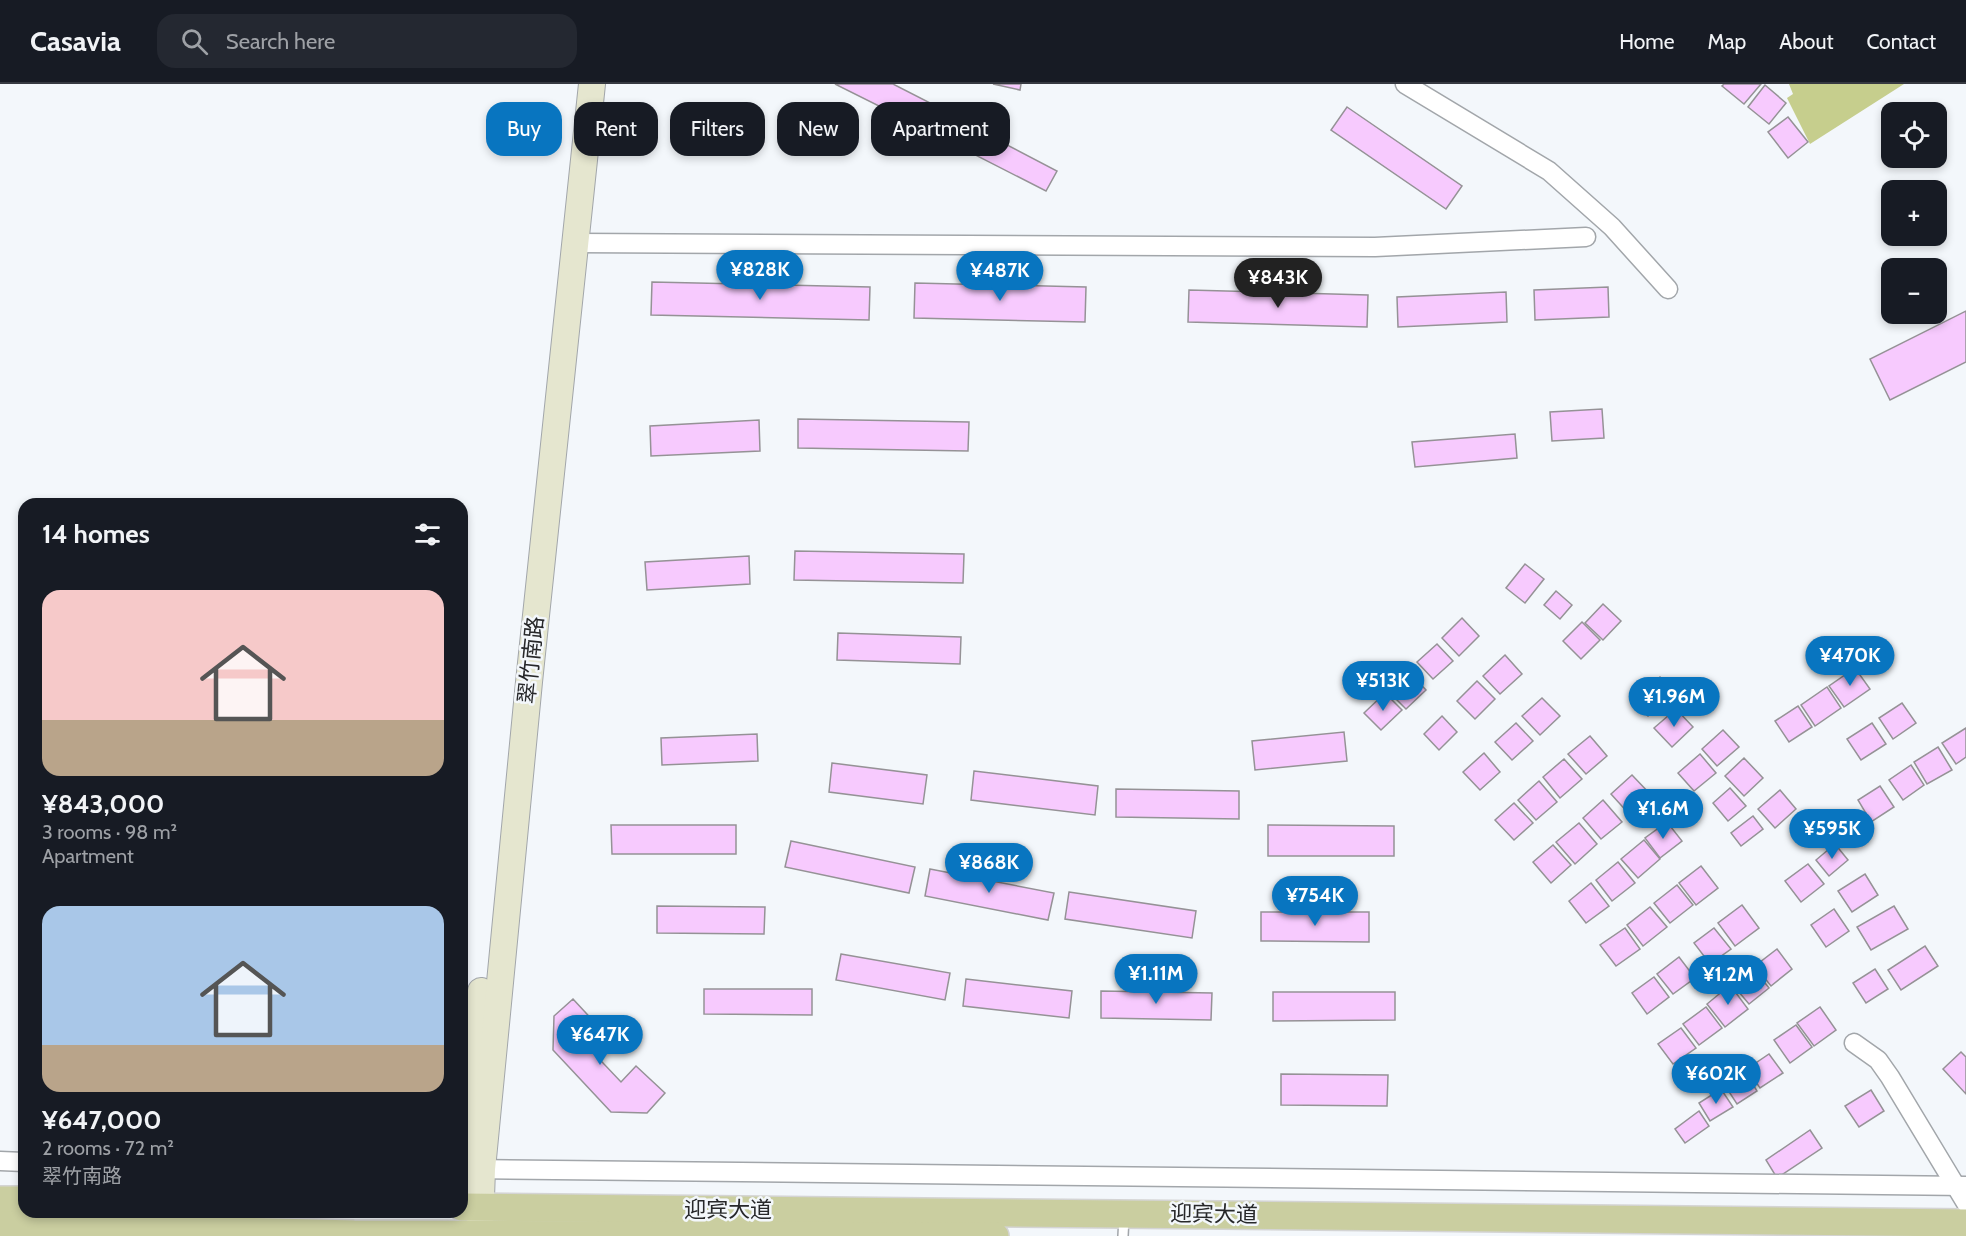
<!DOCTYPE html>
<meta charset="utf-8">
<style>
body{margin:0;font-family:Cabin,"Noto Sans SC",sans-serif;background:#242831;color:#f1f3f6;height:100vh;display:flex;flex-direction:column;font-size:22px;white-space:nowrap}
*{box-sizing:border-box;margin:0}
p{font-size:20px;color:#9ea1a6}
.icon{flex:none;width:33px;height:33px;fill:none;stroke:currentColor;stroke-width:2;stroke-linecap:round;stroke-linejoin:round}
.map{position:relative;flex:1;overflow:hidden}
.drawer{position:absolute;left:18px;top:414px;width:450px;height:720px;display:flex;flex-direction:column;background:#171b24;border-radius:18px;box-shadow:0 3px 9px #0003}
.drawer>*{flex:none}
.banner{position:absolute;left:486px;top:18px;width:570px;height:54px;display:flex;gap:12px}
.controls{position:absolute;left:1881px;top:18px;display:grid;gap:12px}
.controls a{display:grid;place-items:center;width:66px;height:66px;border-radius:12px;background:#171b24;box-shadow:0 3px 9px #0003;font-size:30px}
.price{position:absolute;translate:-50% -51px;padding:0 14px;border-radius:21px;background:#0875c0;color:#fff;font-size:20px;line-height:39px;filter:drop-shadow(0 2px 3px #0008)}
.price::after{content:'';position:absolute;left:50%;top:36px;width:18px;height:14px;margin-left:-9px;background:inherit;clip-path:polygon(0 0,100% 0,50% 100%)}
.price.active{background:#222;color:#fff}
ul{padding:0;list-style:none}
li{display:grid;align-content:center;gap:12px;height:318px;padding:0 24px}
li span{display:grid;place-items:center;height:186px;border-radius:18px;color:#555}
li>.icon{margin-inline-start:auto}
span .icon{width:108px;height:108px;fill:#fffc;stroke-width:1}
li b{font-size:26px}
h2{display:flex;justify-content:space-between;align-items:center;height:72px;padding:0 24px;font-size:26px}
.tag{padding:0 21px;border-radius:18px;background:#171b24;box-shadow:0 3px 9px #0003;font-size:21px;line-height:54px}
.tag.active{background:#0875c0;color:#fff}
header{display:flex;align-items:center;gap:36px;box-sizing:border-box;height:84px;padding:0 30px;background:#171b24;border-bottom:2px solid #363941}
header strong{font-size:28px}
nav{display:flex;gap:33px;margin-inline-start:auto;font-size:21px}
.search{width:420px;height:54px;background:#242831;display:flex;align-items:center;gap:15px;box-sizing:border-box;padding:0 21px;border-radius:18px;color:#9ea1a6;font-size:22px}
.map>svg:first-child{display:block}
.green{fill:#c6ce8d}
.building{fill:#f7cafe;stroke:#959296;stroke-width:1.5}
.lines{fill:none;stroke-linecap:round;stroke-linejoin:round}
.service-casing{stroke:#a2a6aa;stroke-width:12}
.minor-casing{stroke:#a2a6aa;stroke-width:21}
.secondary-casing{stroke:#a2a6aa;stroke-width:28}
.primary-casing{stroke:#d4d4d4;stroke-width:30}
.service{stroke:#fff;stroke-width:9}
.minor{stroke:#fff;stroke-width:18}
.secondary{stroke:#e5e6cf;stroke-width:26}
.primary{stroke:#cacea0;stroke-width:27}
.labels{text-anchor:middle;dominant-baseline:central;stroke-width:5;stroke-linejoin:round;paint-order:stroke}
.street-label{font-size:22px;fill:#27282a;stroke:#f3f7fb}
</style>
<header>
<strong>Casavia</strong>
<div class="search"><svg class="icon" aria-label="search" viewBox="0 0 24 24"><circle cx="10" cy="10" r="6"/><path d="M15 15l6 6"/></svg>Search here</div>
<nav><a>Home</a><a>Map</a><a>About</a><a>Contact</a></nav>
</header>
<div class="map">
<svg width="1966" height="1152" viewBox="0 0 1966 1152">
<rect width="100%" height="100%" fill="#f3f7fb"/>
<path class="green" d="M1789,0H1904L1810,60L1787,14L1793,10Z"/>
<g class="building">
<path d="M835,0H893L942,25L931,48Z"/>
<path d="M993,0H1021L1020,6Z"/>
<path d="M1724,0H1761L1744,20L1722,2Z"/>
<path d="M1765,1L1786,19L1769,40L1748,23Z"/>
<path d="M1347,23L1462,102L1446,125L1331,46Z"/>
<path d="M1788,33L1808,58L1788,74L1768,48Z"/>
<path d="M957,35L1057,87L1046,107L946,56Z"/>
<path d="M652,198L870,203L869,236L651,231Z"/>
<path d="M915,199L1086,203L1085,238L914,234Z"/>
<path d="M1608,203L1609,233L1535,236L1534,206Z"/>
<path d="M1189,206L1368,211L1367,243L1188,238Z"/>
<path d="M1506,208L1507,238L1398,243L1397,213Z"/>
<path d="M1966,227V278L1890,316L1870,275Z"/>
<path d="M1602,325L1604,354L1552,357L1550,328Z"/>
<path d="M798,335L969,338L968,367L798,364Z"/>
<path d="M759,336L760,367L651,372L650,342Z"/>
<path d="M1515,350L1517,374L1415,383L1412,358Z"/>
<path d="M795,467L964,470L963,499L794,496Z"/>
<path d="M749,472L750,500L647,506L645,478Z"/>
<path d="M1525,480L1544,495L1525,519L1506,504Z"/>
<path d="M1556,507L1572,521L1560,535L1544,521Z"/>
<path d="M1603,520L1621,537L1603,556L1585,539Z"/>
<path d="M1462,534L1479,552L1459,572L1442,554Z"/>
<path d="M1582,538L1600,556L1581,575L1563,557Z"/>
<path d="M838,549L961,553L960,580L837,576Z"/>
<path d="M1437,560L1453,577L1433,595L1417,578Z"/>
<path d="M1505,571L1522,590L1500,610L1483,592Z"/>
<path d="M1855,584L1870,605L1844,623L1829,602Z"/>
<path d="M1408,587L1426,606L1406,625L1387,606Z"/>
<path d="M1660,593L1674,606L1648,632L1634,618Z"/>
<path d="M1477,597L1495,615L1475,635L1457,617Z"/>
<path d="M1827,603L1841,624L1815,642L1801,621Z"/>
<path d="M1385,609L1402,626L1381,646L1364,629Z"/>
<path d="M1542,614L1560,632L1540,651L1522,632Z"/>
<path d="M1902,619L1916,639L1893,655L1879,634Z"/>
<path d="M1798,622L1812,643L1789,658L1775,637Z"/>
<path d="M1676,625L1693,643L1672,663L1654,644Z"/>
<path d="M1442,632L1457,648L1439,666L1424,650Z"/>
<path d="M1516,639L1533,657L1512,676L1495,658Z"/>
<path d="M1872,639L1886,660L1861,676L1847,655Z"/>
<path d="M1966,644V673L1956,680L1942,659Z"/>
<path d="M1723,646L1739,663L1717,682L1702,665Z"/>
<path d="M1344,648L1347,677L1255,686L1252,657Z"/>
<path d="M757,650L758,677L662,681L661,654Z"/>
<path d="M1590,652L1607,672L1586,690L1568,670Z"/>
<path d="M1938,663L1952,686L1927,700L1914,678Z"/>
<path d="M1484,669L1500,688L1480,706L1463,688Z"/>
<path d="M1700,670L1716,689L1694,707L1678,689Z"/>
<path d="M1744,674L1763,694L1744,712L1725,692Z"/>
<path d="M1564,675L1582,695L1560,714L1543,693Z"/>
<path d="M832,679L927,691L923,720L829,708Z"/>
<path d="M1911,681L1924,701L1903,716L1889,696Z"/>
<path d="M974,687L1098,702L1095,731L971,716Z"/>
<path d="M1632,691L1651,711L1630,731L1611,710Z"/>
<path d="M1539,697L1557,718L1536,736L1518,716Z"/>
<path d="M1880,702L1894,723L1871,738L1858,716Z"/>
<path d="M1730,704L1746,722L1728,737L1713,719Z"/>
<path d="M1116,705L1239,707V735L1116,733Z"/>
<path d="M1780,706L1796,725L1775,744L1758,725Z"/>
<path d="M1603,716L1622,738L1601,755L1583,734Z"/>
<path d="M1514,719L1533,739L1514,756L1495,736Z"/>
<path d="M1753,732L1763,745L1741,762L1731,749Z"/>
<path d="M1667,738L1682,757L1660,774L1645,754Z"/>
<path d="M1579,739L1597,760L1575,780L1556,758Z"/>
<path d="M611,741H736V770H612Z"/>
<path d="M1268,741L1394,742V772H1268Z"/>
<path d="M1644,756L1660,775L1638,794L1621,775Z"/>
<path d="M791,757L915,783L909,809L785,783Z"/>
<path d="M1835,760L1848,776L1829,792L1816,776Z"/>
<path d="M1553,761L1571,781L1551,799L1533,778Z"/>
<path d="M1618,778L1635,799L1612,817L1596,796Z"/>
<path d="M1808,780L1824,800L1801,818L1785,797Z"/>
<path d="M1701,782L1718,804L1696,821L1679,799Z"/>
<path d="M930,785L1054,809L1048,836L925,812Z"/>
<path d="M1865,790L1878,811L1852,828L1838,807Z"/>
<path d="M1591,799L1609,822L1586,839L1569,817Z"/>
<path d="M1677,801L1693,821L1670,839L1654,819Z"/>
<path d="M1069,808L1196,827L1192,854L1065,835Z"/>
<path d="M1742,821L1759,844L1735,862L1718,839Z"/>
<path d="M657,822L765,823L764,850L657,849Z"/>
<path d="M1894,822L1908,845L1871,866L1857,843Z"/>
<path d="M1650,823L1667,843L1643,862L1627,841Z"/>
<path d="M1834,825L1849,847L1826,863L1811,841Z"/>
<path d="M1261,828H1369V858L1261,857Z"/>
<path d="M1625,844L1640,865L1616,882L1600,861Z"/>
<path d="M1714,844L1731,865L1710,880L1694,859Z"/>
<path d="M1925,862L1938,882L1901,906L1888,886Z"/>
<path d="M1777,865L1792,885L1771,902L1755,882Z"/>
<path d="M841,870L950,889L945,916L836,896Z"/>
<path d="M1679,873L1695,894L1673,910L1657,890Z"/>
<path d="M1753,884L1769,904L1749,920L1733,901Z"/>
<path d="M1875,885L1888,905L1866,919L1853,899Z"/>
<path d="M1654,893L1669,913L1647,930L1632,909Z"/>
<path d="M966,895L1072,907L1069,934L963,922Z"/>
<path d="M1730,901L1748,925L1725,943L1707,920Z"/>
<path d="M704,905H812V931L704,930Z"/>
<path d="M1101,907L1212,909L1211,936L1101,934Z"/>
<path d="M1273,908H1395V936L1273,937Z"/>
<path d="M573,915L598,942L585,954V960L621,998L636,982L665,1009L647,1029L611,1028L553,966L554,932Z"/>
<path d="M1706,923L1722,944L1699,961L1683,940Z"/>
<path d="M1820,923L1836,946L1814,962L1797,939Z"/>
<path d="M1796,941L1812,963L1790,979L1774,956Z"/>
<path d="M1681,944L1696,964L1673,980L1658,960Z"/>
<path d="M1961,968L1966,973V1010L1943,985Z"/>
<path d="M1769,970L1783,989L1760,1004L1747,985Z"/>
<path d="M1745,987L1757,1007L1737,1020L1724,1000Z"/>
<path d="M1281,990L1388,991L1387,1022L1281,1021Z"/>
<path d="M1721,1005L1733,1023L1710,1037L1699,1019Z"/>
<path d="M1871,1006L1884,1027L1859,1043L1845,1022Z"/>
<path d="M1699,1027L1709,1042L1685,1059L1675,1045Z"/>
<path d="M1810,1046L1822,1064L1777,1094L1766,1076Z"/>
</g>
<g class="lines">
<g class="service-casing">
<path id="service" d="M1123,1152L1124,1133"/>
</g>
<g class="minor-casing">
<g id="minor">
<path d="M1405,0L1549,87L1612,143L1668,205"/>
<path d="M575,159L1375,163L1586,153"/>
<path d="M1854,959L1878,976L1890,993L1966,1119"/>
<path d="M0,1077L24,1078"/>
<path d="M471,1085L1966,1102"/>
</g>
</g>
<g class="secondary-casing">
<g id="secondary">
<path d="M462,1121L463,1085L481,907"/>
<path d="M480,1143L482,1085L529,598L592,0"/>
</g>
</g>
<g class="primary-casing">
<g id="primary">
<path d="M0,1116H24"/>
<path d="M462,1123L1966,1139"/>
<path d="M0,1141L354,1150L995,1152"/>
</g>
</g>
<use href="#service" class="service"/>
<use href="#minor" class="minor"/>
<use href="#secondary" class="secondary"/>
<use href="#primary" class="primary"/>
</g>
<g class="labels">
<g class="street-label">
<text transform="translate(531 576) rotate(-84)">翠竹南路</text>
<text x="728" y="1125">迎宾大道</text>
<text transform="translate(1214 1130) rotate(1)">迎宾大道</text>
</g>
</g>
</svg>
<div class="controls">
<a><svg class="icon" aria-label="locate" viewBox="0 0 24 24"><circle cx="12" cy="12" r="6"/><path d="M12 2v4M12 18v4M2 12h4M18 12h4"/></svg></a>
<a>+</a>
<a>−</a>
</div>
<b class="price" style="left:760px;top:217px">¥828K</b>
<b class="price" style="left:1000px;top:218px">¥487K</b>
<b class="price active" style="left:1278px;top:225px">¥843K</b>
<b class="price" style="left:1850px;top:603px">¥470K</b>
<b class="price" style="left:1383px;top:628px">¥513K</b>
<b class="price" style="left:1674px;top:644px">¥1.96M</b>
<b class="price" style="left:1663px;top:756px">¥1.6M</b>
<b class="price" style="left:1832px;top:776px">¥595K</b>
<b class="price" style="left:989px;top:810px">¥868K</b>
<b class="price" style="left:1315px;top:843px">¥754K</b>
<b class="price" style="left:1156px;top:921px">¥1.11M</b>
<b class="price" style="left:1728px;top:922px">¥1.2M</b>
<b class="price" style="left:600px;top:982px">¥647K</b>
<b class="price" style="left:1716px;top:1021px">¥602K</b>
<div class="banner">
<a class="tag active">Buy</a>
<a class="tag">Rent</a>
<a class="tag">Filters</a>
<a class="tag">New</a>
<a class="tag">Apartment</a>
</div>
<section class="drawer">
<h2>14 homes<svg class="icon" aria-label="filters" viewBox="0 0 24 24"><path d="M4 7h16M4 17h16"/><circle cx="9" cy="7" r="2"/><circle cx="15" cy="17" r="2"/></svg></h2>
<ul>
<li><span style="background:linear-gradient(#f6c9c9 70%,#b9a48a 0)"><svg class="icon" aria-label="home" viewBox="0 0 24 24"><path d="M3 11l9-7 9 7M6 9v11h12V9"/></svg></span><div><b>¥843,000</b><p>3 rooms · 98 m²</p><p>Apartment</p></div></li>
<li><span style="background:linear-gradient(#a9c7e8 75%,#b9a48a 0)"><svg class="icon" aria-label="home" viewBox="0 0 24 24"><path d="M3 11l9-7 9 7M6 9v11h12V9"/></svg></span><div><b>¥647,000</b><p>2 rooms · 72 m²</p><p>翠竹南路</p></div></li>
</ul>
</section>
</div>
